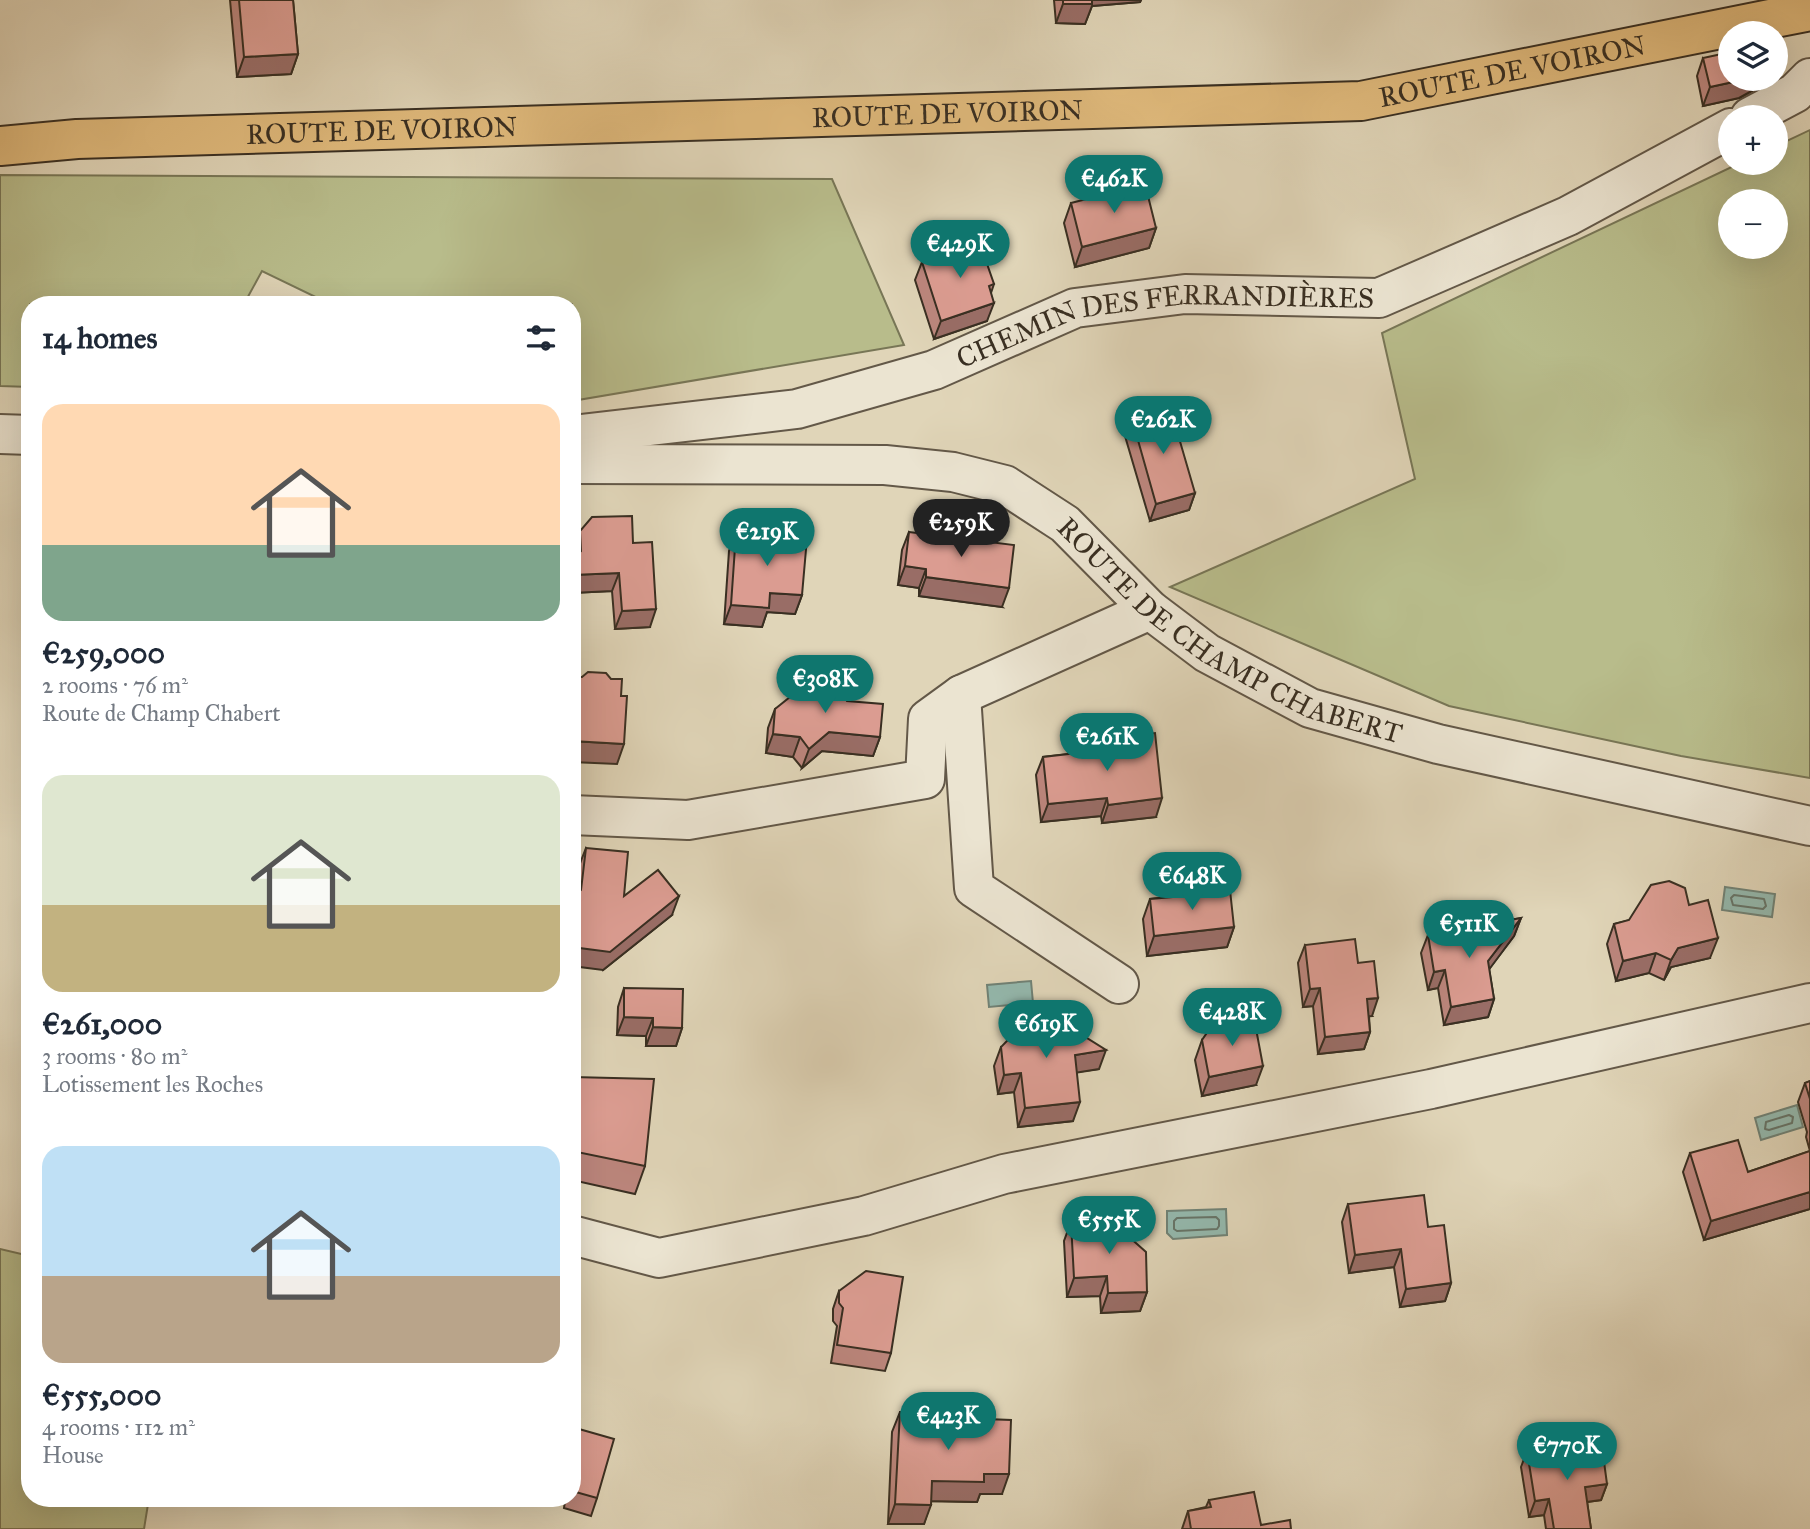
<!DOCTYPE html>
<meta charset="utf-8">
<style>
body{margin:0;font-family:"IM FELL Great Primer",serif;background:#f2f2f3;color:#1f2937;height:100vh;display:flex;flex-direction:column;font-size:26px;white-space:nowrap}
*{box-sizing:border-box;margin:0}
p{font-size:23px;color:#747a83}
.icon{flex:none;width:38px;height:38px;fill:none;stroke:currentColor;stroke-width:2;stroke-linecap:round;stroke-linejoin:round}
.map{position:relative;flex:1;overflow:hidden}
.panel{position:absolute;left:21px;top:296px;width:560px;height:1211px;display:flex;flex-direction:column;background:#fff;border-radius:28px;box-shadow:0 7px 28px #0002}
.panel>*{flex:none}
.fabs{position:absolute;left:1718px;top:21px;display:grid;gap:14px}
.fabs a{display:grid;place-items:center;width:70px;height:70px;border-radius:50%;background:#fff;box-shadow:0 7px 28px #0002;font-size:35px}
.price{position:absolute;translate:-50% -60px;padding:0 16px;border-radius:24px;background:#0f766e;color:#fff;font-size:23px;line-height:46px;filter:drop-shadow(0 2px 4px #0008)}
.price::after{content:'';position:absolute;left:50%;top:42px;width:21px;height:16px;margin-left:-10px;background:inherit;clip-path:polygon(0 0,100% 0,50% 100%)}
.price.selected{background:#222;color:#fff}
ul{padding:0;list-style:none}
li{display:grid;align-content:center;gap:14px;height:371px;padding:0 21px}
li span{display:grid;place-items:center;height:217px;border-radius:21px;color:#555}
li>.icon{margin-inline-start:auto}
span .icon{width:126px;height:126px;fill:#fffc;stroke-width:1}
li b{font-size:30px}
h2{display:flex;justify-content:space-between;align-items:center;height:84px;padding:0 21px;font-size:30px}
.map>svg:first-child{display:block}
.green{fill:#b8bc8b;stroke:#787656;stroke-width:2;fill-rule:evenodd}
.water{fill:#94b9ae;stroke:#708276;stroke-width:2}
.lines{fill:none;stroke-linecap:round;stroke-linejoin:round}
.shore{stroke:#667468;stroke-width:2}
.minor-casing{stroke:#635848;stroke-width:42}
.major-casing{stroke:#392f22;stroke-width:42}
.minor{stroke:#ebe4d1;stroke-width:38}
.major{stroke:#e0ba7c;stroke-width:38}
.wall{fill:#bc867d;stroke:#392f22;stroke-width:2}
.shaded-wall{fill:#996d66;stroke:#392f22;stroke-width:2}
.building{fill:#db9c91;stroke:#392f22;stroke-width:2}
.labels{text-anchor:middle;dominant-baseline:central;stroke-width:6;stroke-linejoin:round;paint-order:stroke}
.street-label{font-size:28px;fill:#392f22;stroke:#ebe4d1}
</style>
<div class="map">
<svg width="1810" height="1529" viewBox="0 0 1810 1529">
<rect width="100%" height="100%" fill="#e0d5b8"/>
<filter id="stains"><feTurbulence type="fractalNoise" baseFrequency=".00286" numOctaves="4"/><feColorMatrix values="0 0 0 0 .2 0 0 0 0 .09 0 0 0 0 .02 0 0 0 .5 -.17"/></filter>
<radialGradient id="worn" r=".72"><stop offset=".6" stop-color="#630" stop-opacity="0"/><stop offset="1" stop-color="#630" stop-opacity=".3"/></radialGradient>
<g class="green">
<path d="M1810,130V778L1681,756L1449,706L1170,587L1415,479L1382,333L1740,163H1776V146ZM1731,201H1776V247H1731Z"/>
<path d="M0,175L832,179L904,345L572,401V304H330L262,271L244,304H30V387L0,386Z"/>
<path d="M0,1249L30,1256V1498H149L144,1529H0Z"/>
</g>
<g class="water">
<path d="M1222,871L1224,892L1182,898L1180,876Z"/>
<path d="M1725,887L1775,894L1772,917L1722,910Z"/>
<path d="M1031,981L1033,1003L989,1007L987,985Z"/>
<path d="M1797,1105L1803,1127L1761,1140L1755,1118Z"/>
<path d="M1226,1209L1227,1235L1173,1239L1167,1233V1211Z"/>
</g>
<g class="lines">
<g class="shore">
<path d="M1734,895L1764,899L1766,906L1763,909L1733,905L1731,898Z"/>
<path d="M1789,1115L1793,1117L1792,1123L1769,1130L1765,1129L1766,1122Z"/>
<path d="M1216,1217L1219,1220V1226L1217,1229L1177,1231L1174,1229V1221L1177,1218Z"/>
</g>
<g class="minor-casing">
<g id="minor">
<path d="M1750,117L1795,93L1810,78"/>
<path d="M0,434L30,435"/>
<path id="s1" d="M572,435L797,409L934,370L1075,308L1185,294L1379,298L1568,216L1731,128"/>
<path id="s2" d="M572,464L885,465L953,472L1005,485L1065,524L1150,610L1207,653L1310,708L1438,744L1810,826"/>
<path d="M961,695L974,888L1119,984"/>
<path d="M572,815L688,820L925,779L928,719L961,695L1150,610"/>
<path d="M572,1235L659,1258L864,1216L1004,1174L1431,1089L1810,1003"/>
</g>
</g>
<g class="major-casing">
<g id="major">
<path id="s3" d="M0,146L77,139L1361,101L1810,11"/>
</g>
</g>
<use href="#minor" class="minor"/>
<use href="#major" class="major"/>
</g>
<g class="wall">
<path d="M230,0H293L298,54L291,74L237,77Z"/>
<path d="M1054,0H1141L1140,2L1092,6L1085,24L1056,23Z"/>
<path d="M1703,58L1731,79H1762L1759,87L1739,98L1703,106L1697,76Z"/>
<path d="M1071,203L1156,228L1149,248L1075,267L1064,223Z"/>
<path d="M943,249L994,284L991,293L987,321L934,339L915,280L922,262L941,255Z"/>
<path d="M1132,419L1195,493L1189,510L1150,521L1125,436Z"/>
<path d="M580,531L633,543L650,627L615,629L612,591L572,593L573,550Z"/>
<path d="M909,532L1002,607L919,596V588L898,585L902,550Z"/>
<path d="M736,533L802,595L795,614L767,612L762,627L724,624L729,551Z"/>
<path d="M824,688L847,701L880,737L873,756L822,751L802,768L793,757L766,753L768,728L775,709Z"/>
<path d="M1110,738L1156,817L1102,823L1101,816L1041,822L1036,775L1043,757L1106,750Z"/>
<path d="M586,848L624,896L672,915L603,970L576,894L579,866Z"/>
<path d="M1172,892L1205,893L1234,927L1227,947L1147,956L1143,919L1150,899L1170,897Z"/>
<path d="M1689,905L1710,958L1671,967L1664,980L1649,973L1616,981L1607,944L1614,924Z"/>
<path d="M1521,918L1514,936L1489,969L1494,999L1488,1017L1444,1025L1438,988L1428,990L1421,953L1428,935Z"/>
<path d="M1305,945L1372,1016H1369L1370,1032L1364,1049L1318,1054L1313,1006L1303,1007L1298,963Z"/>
<path d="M624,988L682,1028L676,1046H646V1036L617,1035L618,1007Z"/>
<path d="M1202,1040L1256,1085L1202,1096L1195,1060Z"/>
<path d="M1001,1047L1099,1069L1077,1072L1073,1121L1018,1127L1014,1092L998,1094L994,1066Z"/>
<path d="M572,1077L645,1166L635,1194L572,1180Z"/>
<path d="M1810,1081V1209L1704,1240L1683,1172L1690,1153L1748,1172L1810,1151L1806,1137L1807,1132L1798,1102L1805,1083Z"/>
<path d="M1348,1204L1428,1227L1451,1283L1445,1301L1400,1307L1394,1267L1349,1273L1342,1222Z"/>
<path d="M1071,1222L1147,1292L1140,1311L1101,1313L1100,1296L1067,1297L1064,1241Z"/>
<path d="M839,1291L891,1353L885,1371L831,1363L837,1326L833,1321V1309Z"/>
<path d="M900,1412L986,1419L1002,1494H980L977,1502L931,1501L924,1524H888L892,1432Z"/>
<path d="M572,1427L597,1498L591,1516L564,1508L565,1501L555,1498H572Z"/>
<path d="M1527,1451H1573L1607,1484L1601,1500L1587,1502L1591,1529H1546L1544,1515L1529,1517L1521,1467Z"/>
<path d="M1209,1500L1261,1525L1291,1529H1182L1188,1511L1206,1507Z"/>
</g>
<g class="shaded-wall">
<path d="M1086,0H1141L1140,2L1092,6L1085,24L1056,23L1063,4Z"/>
<path d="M298,54L291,74L237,77L244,57Z"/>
<path d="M1747,79H1762L1759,87L1739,98L1703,106L1710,87Z"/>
<path d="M1156,228L1149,248L1075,267L1082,247Z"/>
<path d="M994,303L987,321L934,339L941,321Z"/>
<path d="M1195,493L1189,510L1150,521L1156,504Z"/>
<path d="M905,566L926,569L919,588L898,585Z"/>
<path d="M619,573L612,591L572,593V575Z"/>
<path d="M926,577L1009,588L1002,607L919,596Z"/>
<path d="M770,593L802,595L795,614L767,612L762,627L724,624L731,605Z"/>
<path d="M656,609L650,627L615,629L622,611Z"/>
<path d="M829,732L880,737L873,756L822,751L802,768L809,749Z"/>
<path d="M773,734L800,737L793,757L766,753Z"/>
<path d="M572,741L624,744L617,764L572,762Z"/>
<path d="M1107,798L1101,816L1041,822L1048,804Z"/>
<path d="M1162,798L1156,817L1102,823L1108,805Z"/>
<path d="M679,896L672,915L603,970L572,966V947Z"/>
<path d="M1521,918L1514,936L1482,979L1488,961Z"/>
<path d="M1234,927L1227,947L1147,956L1154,936Z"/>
<path d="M1718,938L1710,958L1671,967L1664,980L1671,960L1678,948Z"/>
<path d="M1656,953L1649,973L1616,981L1623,961Z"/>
<path d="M1445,970L1438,988L1428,990L1434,972Z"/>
<path d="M1320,988L1313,1006L1303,1007L1310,989Z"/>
<path d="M1378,998L1372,1016L1361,1017L1367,999Z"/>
<path d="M1494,999L1488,1017L1444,1025L1451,1007Z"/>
<path d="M624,1017L653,1018L646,1036L617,1035Z"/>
<path d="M653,1027L682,1028L676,1046H646Z"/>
<path d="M1370,1032L1364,1049L1318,1054L1325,1037Z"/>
<path d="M1106,1050L1099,1069L1068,1074L1075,1055Z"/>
<path d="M1263,1066L1256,1085L1202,1096L1209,1077Z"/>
<path d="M1021,1073L1014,1092L998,1094L1004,1075Z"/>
<path d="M1080,1102L1073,1121L1018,1127L1025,1108Z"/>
<path d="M1810,1192V1209L1704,1240L1711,1221Z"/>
<path d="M1401,1249L1394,1267L1349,1273L1355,1255Z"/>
<path d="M1107,1276L1100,1296L1067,1297L1074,1278Z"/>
<path d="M1451,1283L1445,1301L1400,1307L1406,1289Z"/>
<path d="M1147,1292L1140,1311L1101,1313L1108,1293Z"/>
<path d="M984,1474H1009L1002,1494H980L977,1502L925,1501L932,1481Z"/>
<path d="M1607,1484L1601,1500L1579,1503L1585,1487Z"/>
<path d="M1549,1499L1544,1515L1529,1517L1535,1501Z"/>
<path d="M895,1504L931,1505L924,1524H888Z"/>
</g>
<g class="building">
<path d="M239,0H293L298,54L244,57Z"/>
<rect x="1063" y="0" width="29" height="4"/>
<path d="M1731,52V79H1747L1710,87L1703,58Z"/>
<path d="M1145,184L1156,228L1082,247L1071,203Z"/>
<path d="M978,238L994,284L989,286L994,303L941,321L922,262L945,254L943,249Z"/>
<path d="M1170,407L1195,493L1156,504L1132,419Z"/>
<path d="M632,516L633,543L652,542L656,609L622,611L619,573L572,575V560L581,551L580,531L592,517Z"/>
<path d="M909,532L1014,545L1009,588L926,577V569L905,566Z"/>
<path d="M736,533L807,538L802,595L770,593L769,608L731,605Z"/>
<path d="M588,672L606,673L611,679H622L621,696H627L624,744L572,741V677H582Z"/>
<path d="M815,677L824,688L838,689L847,701L883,704L880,737L829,732L809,749L800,737L773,734L775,709Z"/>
<path d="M1155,733L1162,798L1108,805L1107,798L1048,804L1043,757L1111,749L1110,738Z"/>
<path d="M586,848L628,852L624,896L658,870L679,896L610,952L572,947V897L581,890Z"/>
<path d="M1669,881L1685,888L1689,905L1708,900L1718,938L1678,948L1671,960L1656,953L1623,961L1614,924L1629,920L1651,885Z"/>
<path d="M1204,888L1205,893L1230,890L1234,927L1154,936L1150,899L1172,897V892Z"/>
<path d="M1521,918L1488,961L1494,999L1451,1007L1445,970L1434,972L1428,935Z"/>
<path d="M1355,939L1358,963L1374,961L1378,998L1367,999L1370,1032L1325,1037L1320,988L1310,989L1305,945Z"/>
<path d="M624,988L683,989L682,1028L653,1027V1018L624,1017Z"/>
<path d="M1039,1008L1106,1050L1075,1055L1080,1102L1025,1108L1021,1073L1004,1075L1001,1047Z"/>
<path d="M1254,1018L1263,1066L1209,1077L1202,1040L1211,1027Z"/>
<path d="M572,1077L654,1079L645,1166L572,1151Z"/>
<path d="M1810,1081V1099L1805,1083Z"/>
<path d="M1738,1140L1748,1172L1810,1151V1192L1711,1221L1690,1153Z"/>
<path d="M1424,1195L1428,1227L1444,1225L1451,1283L1406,1289L1401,1249L1355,1255L1348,1204Z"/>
<path d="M1110,1220L1146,1252L1147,1292L1108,1293L1107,1276L1074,1278L1071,1222Z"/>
<path d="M866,1271L903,1277L891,1353L837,1345L843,1308L839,1303V1291Z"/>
<path d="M900,1412L987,1413L986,1419L1011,1420L1009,1474H984V1482L932,1481L931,1505L895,1504Z"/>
<path d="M572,1427L614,1439L597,1498L572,1491Z"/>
<path d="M1572,1445L1573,1451L1602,1447L1607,1484L1585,1487L1591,1529H1554L1549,1499L1535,1501L1527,1451Z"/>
<path d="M1254,1492L1261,1525L1290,1520L1291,1529H1191L1188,1511L1211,1507L1209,1500Z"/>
</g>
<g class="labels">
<g class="street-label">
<text stroke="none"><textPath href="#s3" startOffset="1516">ROUTE DE VOIRON</textPath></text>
<text stroke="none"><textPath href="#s3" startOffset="948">ROUTE DE VOIRON</textPath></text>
<text stroke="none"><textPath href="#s3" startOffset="382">ROUTE DE VOIRON</textPath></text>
<text stroke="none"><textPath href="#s1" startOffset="609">CHEMIN DES FERRANDIÈRES</textPath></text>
<text stroke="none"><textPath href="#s2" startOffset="707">ROUTE DE CHAMP CHABERT</textPath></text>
</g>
</g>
<rect width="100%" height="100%" filter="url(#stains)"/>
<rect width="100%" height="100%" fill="url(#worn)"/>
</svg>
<div class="fabs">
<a><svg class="icon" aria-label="layers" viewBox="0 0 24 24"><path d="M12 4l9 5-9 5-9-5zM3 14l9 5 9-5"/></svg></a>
<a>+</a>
<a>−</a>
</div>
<b class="price" style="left:1114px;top:215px">€462K</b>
<b class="price" style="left:960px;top:280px">€429K</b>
<b class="price" style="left:1163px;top:456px">€262K</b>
<b class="price selected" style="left:961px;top:559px">€259K</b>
<b class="price" style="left:767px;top:568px">€219K</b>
<b class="price" style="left:825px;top:715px">€308K</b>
<b class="price" style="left:1107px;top:773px">€261K</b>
<b class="price" style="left:1192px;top:912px">€648K</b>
<b class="price" style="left:1469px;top:960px">€511K</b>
<b class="price" style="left:1232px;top:1048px">€428K</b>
<b class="price" style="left:1046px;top:1060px">€619K</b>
<b class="price" style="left:1109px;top:1256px">€555K</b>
<b class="price" style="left:948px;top:1452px">€423K</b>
<b class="price" style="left:1567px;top:1482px">€770K</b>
<section class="panel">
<h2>14 homes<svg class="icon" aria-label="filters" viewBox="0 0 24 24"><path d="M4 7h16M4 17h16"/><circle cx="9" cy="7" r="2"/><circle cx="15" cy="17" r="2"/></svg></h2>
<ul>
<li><span style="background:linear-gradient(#ffd9b3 65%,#7fa58c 0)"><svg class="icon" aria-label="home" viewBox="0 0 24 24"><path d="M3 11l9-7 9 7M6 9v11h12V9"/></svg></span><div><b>€259,000</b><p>2 rooms · 76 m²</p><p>Route de Champ Chabert</p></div></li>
<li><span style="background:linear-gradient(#dfe7d0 60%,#c2b280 0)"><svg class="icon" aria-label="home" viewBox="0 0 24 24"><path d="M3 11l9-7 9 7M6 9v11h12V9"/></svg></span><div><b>€261,000</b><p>3 rooms · 80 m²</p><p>Lotissement les Roches</p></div></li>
<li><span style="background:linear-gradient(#bfe0f5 60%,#b9a48a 0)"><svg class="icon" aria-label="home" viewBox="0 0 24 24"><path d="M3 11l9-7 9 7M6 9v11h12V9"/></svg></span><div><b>€555,000</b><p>4 rooms · 112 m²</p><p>House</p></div></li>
</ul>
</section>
</div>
